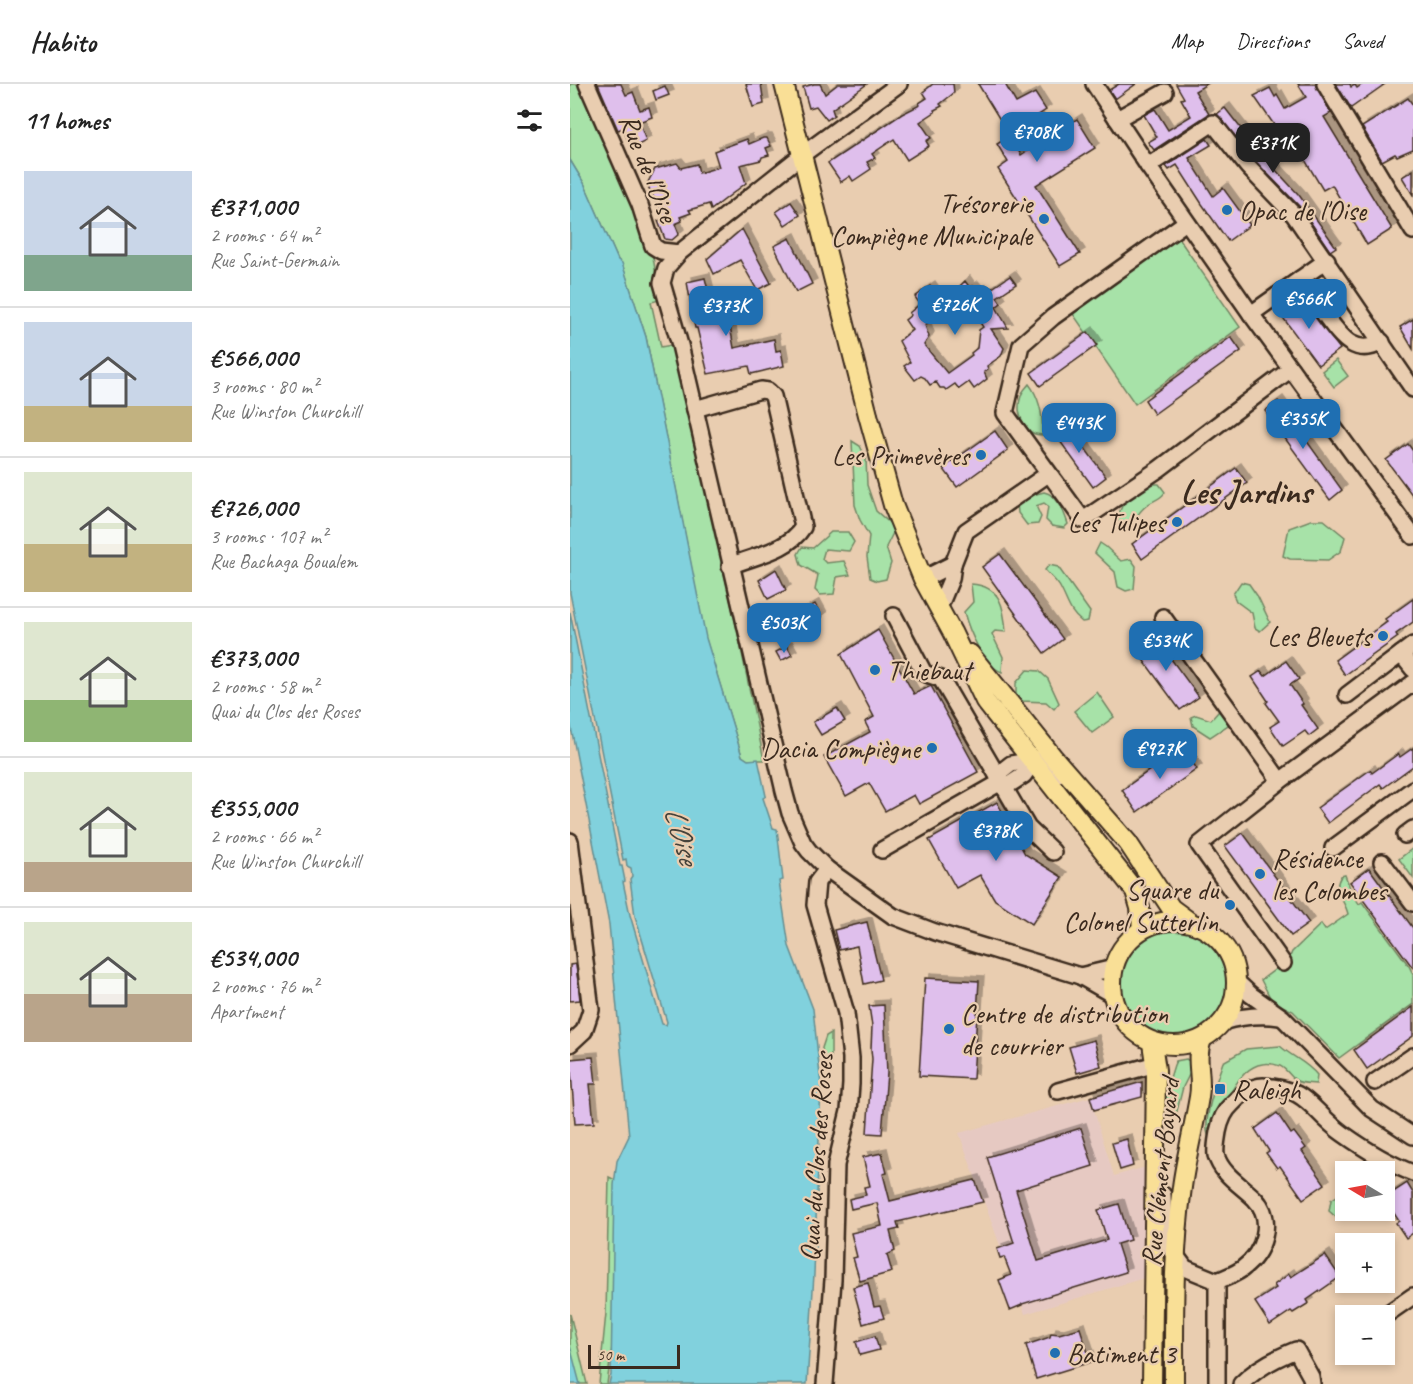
<!DOCTYPE html>
<meta charset="utf-8">
<style>
body{margin:0;font-family:Caveat,sans-serif;background:#f2f2f2;color:#222;height:100vh;display:flex;flex-direction:column;font-size:22px;white-space:nowrap}
*{box-sizing:border-box;margin:0}
p{font-size:20px;color:#767676}
.icon{flex:none;width:33px;height:33px;fill:none;stroke:currentColor;stroke-width:2;stroke-linecap:round;stroke-linejoin:round}
.map{position:relative;flex:1;overflow:hidden}
.sheet{display:flex;flex-direction:column;background:#fff;width:570px}
.sheet>*{flex:none}
.needle{width:39px;rotate:280deg}
.tools{position:absolute;left:765px;top:1077px;display:grid;gap:12px}
.tools a{display:grid;place-items:center;width:60px;height:60px;border-radius:0px;background:#fff;box-shadow:0 3px 9px #0003;font-size:30px}
.scale{position:absolute;left:18px;bottom:15px;width:92px;box-sizing:border-box;padding-left:6px;border:3px solid #3b2a1e;border-top:0;font-size:16px;line-height:21px;white-space:nowrap;color:#3b2a1e;-webkit-text-stroke:4px #e9cdb0;paint-order:stroke}
.price{position:absolute;translate:-50% -51px;padding:0 14px;border-radius:12px;background:#1f6fb2;color:#fff;font-size:20px;line-height:39px;filter:drop-shadow(0 2px 3px #0008)}
.price::after{content:'';position:absolute;left:50%;top:36px;width:18px;height:14px;margin-left:-9px;background:inherit;clip-path:polygon(0 0,100% 0,50% 100%)}
.price.current{background:#222;color:#fff}
ul{padding:0;list-style:none}
li{display:flex;align-items:center;gap:18px;height:150px;padding:0 24px}
li+li{border-top:2px solid #e0e0e0}
li span{display:grid;place-items:center;flex:none;width:168px;height:120px;border-radius:0px;color:#555}
li>.icon{margin-inline-start:auto}
span .icon{width:72px;height:72px;fill:#fffc;stroke-width:1}
li b{font-size:26px}
h2{display:flex;justify-content:space-between;align-items:center;height:72px;padding:0 24px;font-size:26px}
header{display:flex;align-items:center;gap:36px;box-sizing:border-box;height:84px;padding:0 30px;background:#fff;border-bottom:2px solid #e0e0e0}
header strong{font-size:28px}
nav{display:flex;gap:33px;margin-inline-start:auto;font-size:21px}
main{display:flex;flex:1;min-height:0}
.map>svg:first-child{display:block}
.built{fill:#e6c9c2}
.green{fill:#a7e2a8;stroke:#718663;stroke-width:1.5}
.water{fill:#81d1dd;stroke:#658e91;stroke-width:1.5}
.building{fill:#dfbfec;stroke:#3b2a1e;stroke-width:1.5;fill-rule:evenodd;filter:url(#shadow)}
.lines{fill:none;stroke-linecap:round;stroke-linejoin:round}
.minor-casing{stroke:#3b2a1e;stroke-width:20}
.major-casing{stroke:#3b2a1e;stroke-width:22}
.minor{stroke:#e9cdb0;stroke-width:15}
.major{stroke:#f9df96;stroke-width:18}
.poi-dot{fill:#1f6fb2;stroke:#e9cdb0;stroke-width:2}
.labels{text-anchor:middle;dominant-baseline:central;stroke-width:4.5;stroke-linejoin:round;paint-order:stroke}
.street-label{font-size:28px;fill:#3b2a1e;stroke:#e9cdb0}
.poi-label{font-size:28px;fill:#3b2a1e;stroke:#e9cdb0;text-anchor:end}
.water-label{font-size:30px;font-style:italic;fill:#46433b;stroke:#e9cdb0}
.district-label{font-size:34px;font-weight:bold;fill:#3b2a1e;stroke:#e9cdb0}
</style>
<header>
<strong>Habito</strong>
<nav><a>Map</a><a>Directions</a><a>Saved</a></nav>
</header>
<main>
<section class="sheet">
<h2>11 homes<svg class="icon" aria-label="filters" viewBox="0 0 24 24"><path d="M4 7h16M4 17h16"/><circle cx="9" cy="7" r="2"/><circle cx="15" cy="17" r="2"/></svg></h2>
<ul>
<li><span style="background:linear-gradient(#c9d6e8 70%,#7fa58c 0)"><svg class="icon" aria-label="home" viewBox="0 0 24 24"><path d="M3 11l9-7 9 7M6 9v11h12V9"/></svg></span><div><b>€371,000</b><p>2 rooms · 64 m²</p><p>Rue Saint-Germain</p></div></li>
<li><span style="background:linear-gradient(#c9d6e8 70%,#c2b280 0)"><svg class="icon" aria-label="home" viewBox="0 0 24 24"><path d="M3 11l9-7 9 7M6 9v11h12V9"/></svg></span><div><b>€566,000</b><p>3 rooms · 80 m²</p><p>Rue Winston Churchill</p></div></li>
<li><span style="background:linear-gradient(#dfe7d0 60%,#c2b280 0)"><svg class="icon" aria-label="home" viewBox="0 0 24 24"><path d="M3 11l9-7 9 7M6 9v11h12V9"/></svg></span><div><b>€726,000</b><p>3 rooms · 107 m²</p><p>Rue Bachaga Boualem</p></div></li>
<li><span style="background:linear-gradient(#dfe7d0 65%,#8fb573 0)"><svg class="icon" aria-label="home" viewBox="0 0 24 24"><path d="M3 11l9-7 9 7M6 9v11h12V9"/></svg></span><div><b>€373,000</b><p>2 rooms · 58 m²</p><p>Quai du Clos des Roses</p></div></li>
<li><span style="background:linear-gradient(#dfe7d0 75%,#b9a48a 0)"><svg class="icon" aria-label="home" viewBox="0 0 24 24"><path d="M3 11l9-7 9 7M6 9v11h12V9"/></svg></span><div><b>€355,000</b><p>2 rooms · 66 m²</p><p>Rue Winston Churchill</p></div></li>
<li><span style="background:linear-gradient(#dfe7d0 60%,#b9a48a 0)"><svg class="icon" aria-label="home" viewBox="0 0 24 24"><path d="M3 11l9-7 9 7M6 9v11h12V9"/></svg></span><div><b>€534,000</b><p>2 rooms · 76 m²</p><p>Apartment</p></div></li>
</ul>
</section>
<div class="map">
<svg width="843" height="1300" viewBox="0 0 843 1300">
<defs>
<filter id="shadow"><feDropShadow dx="5" dy="-5" stdDeviation="0" flood-color="#0004"/></filter>
</defs>
<rect width="100%" height="100%" fill="#e9cdb0"/>
<filter id="ink" filterUnits="userSpaceOnUse"><feTurbulence type="fractalNoise" baseFrequency=".0167" numOctaves="2"/><feDisplacementMap in="SourceGraphic" scale="12" xChannelSelector="R" yChannelSelector="G"/><feConvolveMatrix kernelMatrix="1 2 1 2 8 2 1 2 1" color-interpolation-filters="sRGB"/></filter>
<g filter="url(#ink)">
<path class="built" d="M520,1013L544,1092L576,1083L574,1194L455,1230L389,1049Z"/>
<g class="green">
<path d="M0,0H12L82,169C86,185 86,200 90,216L81,218L91,263L102,261V263L167,545L194,676H178L172,672L130,536L129,522L76,253L52,180L48,176L14,99L0,76Z"/>
<path d="M607,152L670,243L565,320L501,227Z"/>
<path d="M766,276L778,292L764,303L752,287Z"/>
<path d="M459,300C470,314 473,333 473,351C454,352 445,328 451,312C452,307 456,304 459,300Z"/>
<path d="M282,357L290,362L296,374L297,401L306,427L323,442L324,447L316,463L321,479L316,495L307,497L300,494L297,473L299,452L290,436L285,421Z"/>
<path d="M578,400H589L595,408C591,416 582,416 576,422C567,429 565,438 555,443L546,436L556,413Z"/>
<path d="M474,408C488,411 494,428 498,440L494,444L482,442L476,436L478,422L474,419L466,422L471,433L468,440L457,441L448,429L447,419L455,413Z"/>
<path d="M741,436H754L775,453L771,467L758,476L720,475L713,472L719,444Z"/>
<path d="M261,448H278L284,458L279,467L255,465L252,475L256,479L274,477L280,491L267,493L264,510L250,511L245,506L248,491L231,481L228,470L232,463L243,464Z"/>
<path d="M530,459L536,463L551,477L561,475L566,482L564,505L556,507L548,503L545,488L525,469Z"/>
<path d="M479,481L488,483L520,528L518,537L512,538C499,528 498,518 491,505C488,498 480,492 475,486Z"/>
<path d="M671,498L679,500L688,513L700,538L690,547L685,544L682,529L666,517L663,510Z"/>
<path d="M401,500C431,502 434,523 436,548L425,547L422,550L433,573L432,588C413,581 399,547 394,528L403,518Z"/>
<path d="M457,586L469,587L478,595L489,619L484,625L476,618L451,617L446,612V599Z"/>
<path d="M527,608L544,633L522,649L504,627Z"/>
<path d="M649,627L658,631V641L640,653L623,642L621,633L626,631L641,636Z"/>
<path d="M843,764V794L829,775Z"/>
<path d="M775,791L780,804L789,820L792,818L839,882L843,890V920L769,974L723,927L702,917L691,896L719,875L722,868L751,840L755,846L778,830C775,815 761,808 771,792Z"/>
<circle cx="604" cy="900" r="54"/>
<path d="M261,949V973L254,978L252,964L256,952Z"/>
<path d="M710,962C722,973 737,978 747,991L746,1000C740,999 733,1000 727,997C721,994 717,985 710,982C668,966 650,1031 643,1060C641,1056 637,1051 637,1046C635,1029 647,995 653,978L676,965Z"/>
<path d="M616,975L621,978L623,983L613,1003L606,1031L598,1024L595,1010L604,981L606,977Z"/>
<path d="M39,1093L47,1097L45,1240L37,1300H29L36,1229Z"/>
<path d="M767,1112L775,1114L776,1126L780,1127L773,1134H767L759,1127L761,1116Z"/>
<path d="M0,1230L17,1300H8L0,1273Z"/>
</g>
<g class="water">
<path d="M0,76L14,99L48,176L52,179L76,253L136,554L172,672L178,676L188,675L196,712L193,714L203,744L207,745L213,796L209,797L219,862L243,925L251,1001L244,1190L237,1300H39L41,1291L44,1101L47,1077L59,1052L39,840L0,638V528L50,782H52L55,797L53,798L60,831L92,940L96,941L97,938L65,832L60,795L62,792L61,784L57,782L56,775L53,776L0,509Z"/>
<path d="M0,1262L10,1300H0Z"/>
</g>
<g class="building">
<path d="M28,0H51L56,11L63,8L70,26L79,23L82,33L69,38L76,57L66,62L63,56L59,58L53,44L48,46Z"/>
<path d="M176,0H191L194,20L183,23Z"/>
<path d="M244,0H250L255,10L268,0H297L262,25L264,31L257,36L246,22L239,24L233,3Z"/>
<path d="M363,0H383L384,9L370,20L372,22L364,26L365,28L350,38L361,54L356,57L359,62L337,76L324,55L302,70L305,74L297,78L301,85L283,97L280,92L271,98L258,79L332,30L350,21L349,19L357,14L353,8Z"/>
<path d="M408,0H435L446,19L465,9L476,26L467,32L479,53L507,35L525,64L466,101L510,170L490,182L428,85L438,78L427,60L440,52L451,71L470,58L459,40L440,52Z"/>
<path d="M549,0H566L545,15L539,6Z"/>
<path d="M606,0H637L625,7L639,30L584,66L578,58L587,53L574,31L585,25L598,46L621,32L611,15L614,14Z"/>
<path d="M728,0H745L761,29L754,33L822,145L797,161L762,101L753,106L722,54L716,58L684,12L700,4L705,13L707,11L715,25L736,13Z"/>
<path d="M766,0H780L781,3L785,1L787,4L793,0H815L781,24Z"/>
<path d="M95,2L99,11L86,16L83,7Z"/>
<path d="M838,14L843,21V65L827,72L825,70L812,77L792,43Z"/>
<path d="M655,24L690,69L729,111L766,163L760,167L731,124L685,77L647,30Z"/>
<path d="M193,54H197L201,62L196,64L199,71L192,73L191,76L170,81L176,99L141,126L139,120L119,126L121,129L110,133L112,137L105,140L109,150L102,156L95,155L88,137L94,135L77,100L85,85L107,79L111,84L127,80L129,89L149,83L144,67L177,55L179,60Z"/>
<path d="M637,55L641,61L619,74L643,112L653,104L680,141L658,157L632,120L607,81L599,86L596,82Z"/>
<path d="M843,86V111L832,93Z"/>
<path d="M221,118L230,131L215,141L206,128Z"/>
<path d="M172,145L201,199L187,206L170,176L144,190L137,175Z"/>
<path d="M220,154L242,200L226,208L204,162Z"/>
<path d="M440,192L446,200L427,213L431,219L426,223L438,244L421,245L434,264L431,272L417,282L418,285L414,288L417,295L404,305L399,298L389,305L385,300L376,306L374,304H370L366,298L360,301L355,294L351,292L345,296L334,282L340,278L329,257L342,246L335,236L341,231L339,229L350,220L345,213L360,202L369,215L372,212L373,214L381,209L382,210L395,197L400,204L403,202L408,208L411,205L415,209ZM396,217L413,243L409,246L407,264L401,269L402,271L377,289L354,261L359,253L355,241L375,227L377,229L383,223L386,225Z"/>
<path d="M135,194L142,223L156,220L164,264L204,255L206,267L211,266L214,282L181,290L179,282L138,290L127,244H125L117,198Z"/>
<path d="M729,211L770,265L748,281L708,227Z"/>
<path d="M843,235V265L830,243Z"/>
<path d="M518,248L527,261L470,302L461,289Z"/>
<path d="M661,253L671,267L584,330L575,316Z"/>
<path d="M708,317L772,406L760,416L695,327Z"/>
<path d="M495,337L536,393L523,403L482,346Z"/>
<path d="M425,347L438,366L387,403L373,384Z"/>
<path d="M838,360L843,367V412L816,376Z"/>
<path d="M666,384L677,399L572,475L562,460Z"/>
<path d="M430,470L493,555L474,569L412,483Z"/>
<path d="M206,485L216,506L198,515L189,496Z"/>
<path d="M843,515V538L826,550L828,553L775,591L765,576L817,538L815,535Z"/>
<path d="M245,520L252,533L229,546L222,533Z"/>
<path d="M308,546L344,610L361,602L408,688L349,720L344,711L315,727L299,699L276,712L254,673L300,648L295,638L304,633L271,570Z"/>
<path d="M582,549L629,613L610,626L563,562Z"/>
<path d="M217,562L222,571L211,577L206,568Z"/>
<path d="M716,577L729,595L720,601L733,620L731,621L748,645L739,652L735,647L713,662L700,643L709,637L696,619L698,617L682,593L691,587L695,592Z"/>
<path d="M267,624L275,637L251,651L243,638Z"/>
<path d="M612,663L627,685L567,728L552,706Z"/>
<path d="M843,664V682L813,704L810,700L758,739L747,724L800,686L802,689L828,670L830,673Z"/>
<path d="M427,718L455,770L492,793L462,840L425,816L410,791L386,804L359,756Z"/>
<path d="M673,749L739,839L721,852L655,762Z"/>
<path d="M799,784L843,844V884L780,798Z"/>
<path d="M297,838L311,896L294,900L287,862L269,866L264,846Z"/>
<path d="M6,880L10,916L0,917V881Z"/>
<path d="M355,894L409,897L403,995L349,992Z"/>
<path d="M314,921L317,989L312,1050L297,1049L302,975L301,965L302,942L299,922Z"/>
<path d="M843,923V952L797,985L784,966Z"/>
<path d="M524,956L531,982L507,989L499,963Z"/>
<path d="M23,973L26,1000H20L24,1039L5,1040L0,975Z"/>
<path d="M572,998V1013L524,1026L520,1013Z"/>
<path d="M707,1029L721,1050L724,1048L736,1064L732,1067L755,1100L733,1115L710,1082L707,1084L696,1069L699,1067L685,1045Z"/>
<path d="M511,1044L523,1082L446,1106L468,1177L537,1156L528,1126L549,1120L560,1156L547,1160L556,1188L452,1220V1221L440,1226L429,1196L441,1191L434,1173L430,1174L427,1165L444,1159L417,1073Z"/>
<path d="M557,1055L563,1082L550,1086L542,1059Z"/>
<path d="M312,1069L317,1089L313,1090L320,1117L405,1096L413,1118L327,1138L329,1145L320,1147L325,1167L317,1171L322,1188L290,1197L283,1174L287,1173L281,1149L312,1142L307,1119L281,1125L279,1115L296,1111L294,1103L300,1102L293,1073Z"/>
<path d="M837,1099L843,1109V1149L836,1154L826,1139L829,1137L814,1114Z"/>
<path d="M755,1171L770,1193L737,1216L739,1219L723,1229L721,1227L700,1241L685,1218L706,1204L704,1201L719,1190L721,1193Z"/>
<path d="M298,1199L304,1223L310,1222L314,1234L293,1240L283,1203Z"/>
<path d="M510,1244L521,1278L466,1295L456,1261L480,1253L481,1249L489,1250Z"/>
<path d="M305,1252L309,1266L290,1271L286,1258Z"/>
</g>
<g class="lines">
<g class="minor-casing">
<g id="minor">
<path d="M17,0L70,121L83,162L91,167L109,169"/>
<path d="M329,0L232,71L109,169L96,184L92,199L110,261L214,707L220,729L233,759L239,767L257,785L323,832L365,848L510,892L543,911"/>
<path d="M524,0L578,82L681,230L843,452"/>
<path d="M755,0L843,147"/>
<path d="M547,35L595,8"/>
<path d="M578,82L643,39L678,83L724,131L843,305"/>
<path d="M616,138L483,233L451,261L435,329L513,436L589,385L721,285"/>
<path d="M730,195C738,207 747,219 755,231C770,251 784,274 812,258"/>
<path d="M681,230L757,176"/>
<path d="M125,325L191,306L198,307L203,312L233,443C217,468 185,471 160,482"/>
<path d="M383,480L396,447L478,390"/>
<path d="M353,495L383,480L381,495L369,524"/>
<path d="M324,532L354,589L371,595L458,744L483,768"/>
<path d="M593,533L710,697"/>
<path d="M831,570L843,585"/>
<path d="M777,611L843,561"/>
<path d="M427,691L441,680L469,675L474,676L489,690"/>
<path d="M434,704L454,691L464,677"/>
<path d="M835,751L843,745"/>
<path d="M0,757L21,926L14,947L0,960"/>
<path d="M763,764L843,705"/>
<path d="M312,766L431,698"/>
<path d="M812,778L843,819"/>
<path d="M713,879L629,761L710,697L843,599"/>
<path d="M510,892L544,884"/>
<path d="M666,897L681,911L712,933L802,1025L843,1052"/>
<path d="M652,938C672,932 689,930 710,933"/>
<path d="M805,998L843,972"/>
<path d="M488,1007L586,980"/>
<path d="M593,1111L594,1152L601,1165L615,1184L647,1197C655,1194 665,1190 672,1185C694,1169 705,1136 685,1115C672,1102 651,1090 646,1071C645,1064 647,1055 648,1048C650,1038 654,1027 662,1020C669,1012 681,1002 693,1002C740,1005 739,1025 772,1049C793,1064 819,1080 843,1089"/>
<path d="M814,1232L843,1212"/>
<path d="M255,1300L263,1196L266,1081L279,1027L281,1000V974L276,929L245,821L247,798L257,785"/>
<path d="M647,1300V1197"/>
<path d="M671,1300C686,1284 706,1274 726,1266L741,1293L742,1300"/>
</g>
</g>
<g class="major-casing">
<g id="major">
<path d="M214,0L298,331L323,421L353,495L382,548L415,617L565,807L570,824L572,845"/>
<path d="M400,570L483,673L558,759L601,824L620,838"/>
<circle cx="604" cy="899" r="62"/>
<path d="M582,1300L586,986L582,959"/>
<path d="M604,1300C604,1234 603,1168 612,1103C616,1073 624,1043 629,1013C633,992 624,976 632,955"/>
</g>
</g>
<use href="#minor" class="minor"/>
<use href="#major" class="major"/>
</g>
</g>
<g class="poi-dot">
<circle cx="657" cy="126" r="6"/>
<circle cx="474" cy="135" r="6"/>
<circle cx="411" cy="371" r="6"/>
<circle cx="607" cy="438" r="6"/>
<circle cx="813" cy="552" r="6"/>
<circle cx="305" cy="586" r="6"/>
<circle cx="362" cy="664" r="6"/>
<circle cx="690" cy="790" r="6"/>
<circle cx="660" cy="821" r="6"/>
<circle cx="379" cy="945" r="6"/>
<rect x="644" y="999" width="12" height="12" rx="3"/>
<circle cx="485" cy="1269" r="6"/>
</g>
<g class="labels">
<g class="street-label">
<text transform="translate(79 84) rotate(68)">Rue de l'Oise</text>
<text transform="translate(246 1073) rotate(-86)">Quai du Clos des Roses</text>
<text transform="translate(590 1088) rotate(-84)">Rue Clément Bayard</text>
</g>
<g class="poi-label">
<text x="462" y="119">Trésorerie<tspan x="462" dy="32">Compiègne Municipale</tspan></text>
<text x="669" y="126" text-anchor="start">Opac de l'Oise</text>
<text x="399" y="371">Les Primevères</text>
<text x="595" y="438">Les Tulipes</text>
<text x="801" y="552">Les Bleuets</text>
<text x="317" y="586" text-anchor="start">Thiebaut</text>
<text x="350" y="664">Dacia Compiègne</text>
<text x="702" y="774" text-anchor="start">Résidence<tspan x="702" dy="32">les Colombes</tspan></text>
<text x="648" y="805">Square du<tspan x="648" dy="32">Colonel Sutterlin</tspan></text>
<text x="391" y="929" text-anchor="start">Centre de distribution<tspan x="391" dy="32">de courrier</tspan></text>
<text x="662" y="1005" text-anchor="start">Raleigh</text>
<text x="497" y="1269" text-anchor="start">Batiment 3</text>
</g>
<g class="water-label">
<text transform="translate(112 751) rotate(74)">L'Oise</text>
</g>
<g class="district-label">
<text x="676" y="407">Les Jardins</text>
</g>
</g>
</svg>
<div class="tools">
<a><svg class="needle" viewBox="-14 -14 28 28"><path d="M0-13l5 13h-10z" fill="#e53935"/><path d="M0 13l5-13h-10z" fill="#767676"/></svg></a>
<a>+</a>
<a>−</a>
</div>
<div class="scale">50 m</div>
<b class="price" style="left:467px;top:79px">€708K</b>
<b class="price current" style="left:703px;top:90px">€371K</b>
<b class="price" style="left:739px;top:246px">€566K</b>
<b class="price" style="left:385px;top:252px">€726K</b>
<b class="price" style="left:156px;top:253px">€373K</b>
<b class="price" style="left:733px;top:366px">€355K</b>
<b class="price" style="left:509px;top:370px">€443K</b>
<b class="price" style="left:214px;top:570px">€503K</b>
<b class="price" style="left:596px;top:588px">€534K</b>
<b class="price" style="left:590px;top:696px">€927K</b>
<b class="price" style="left:426px;top:778px">€378K</b>
</div>
</main>
